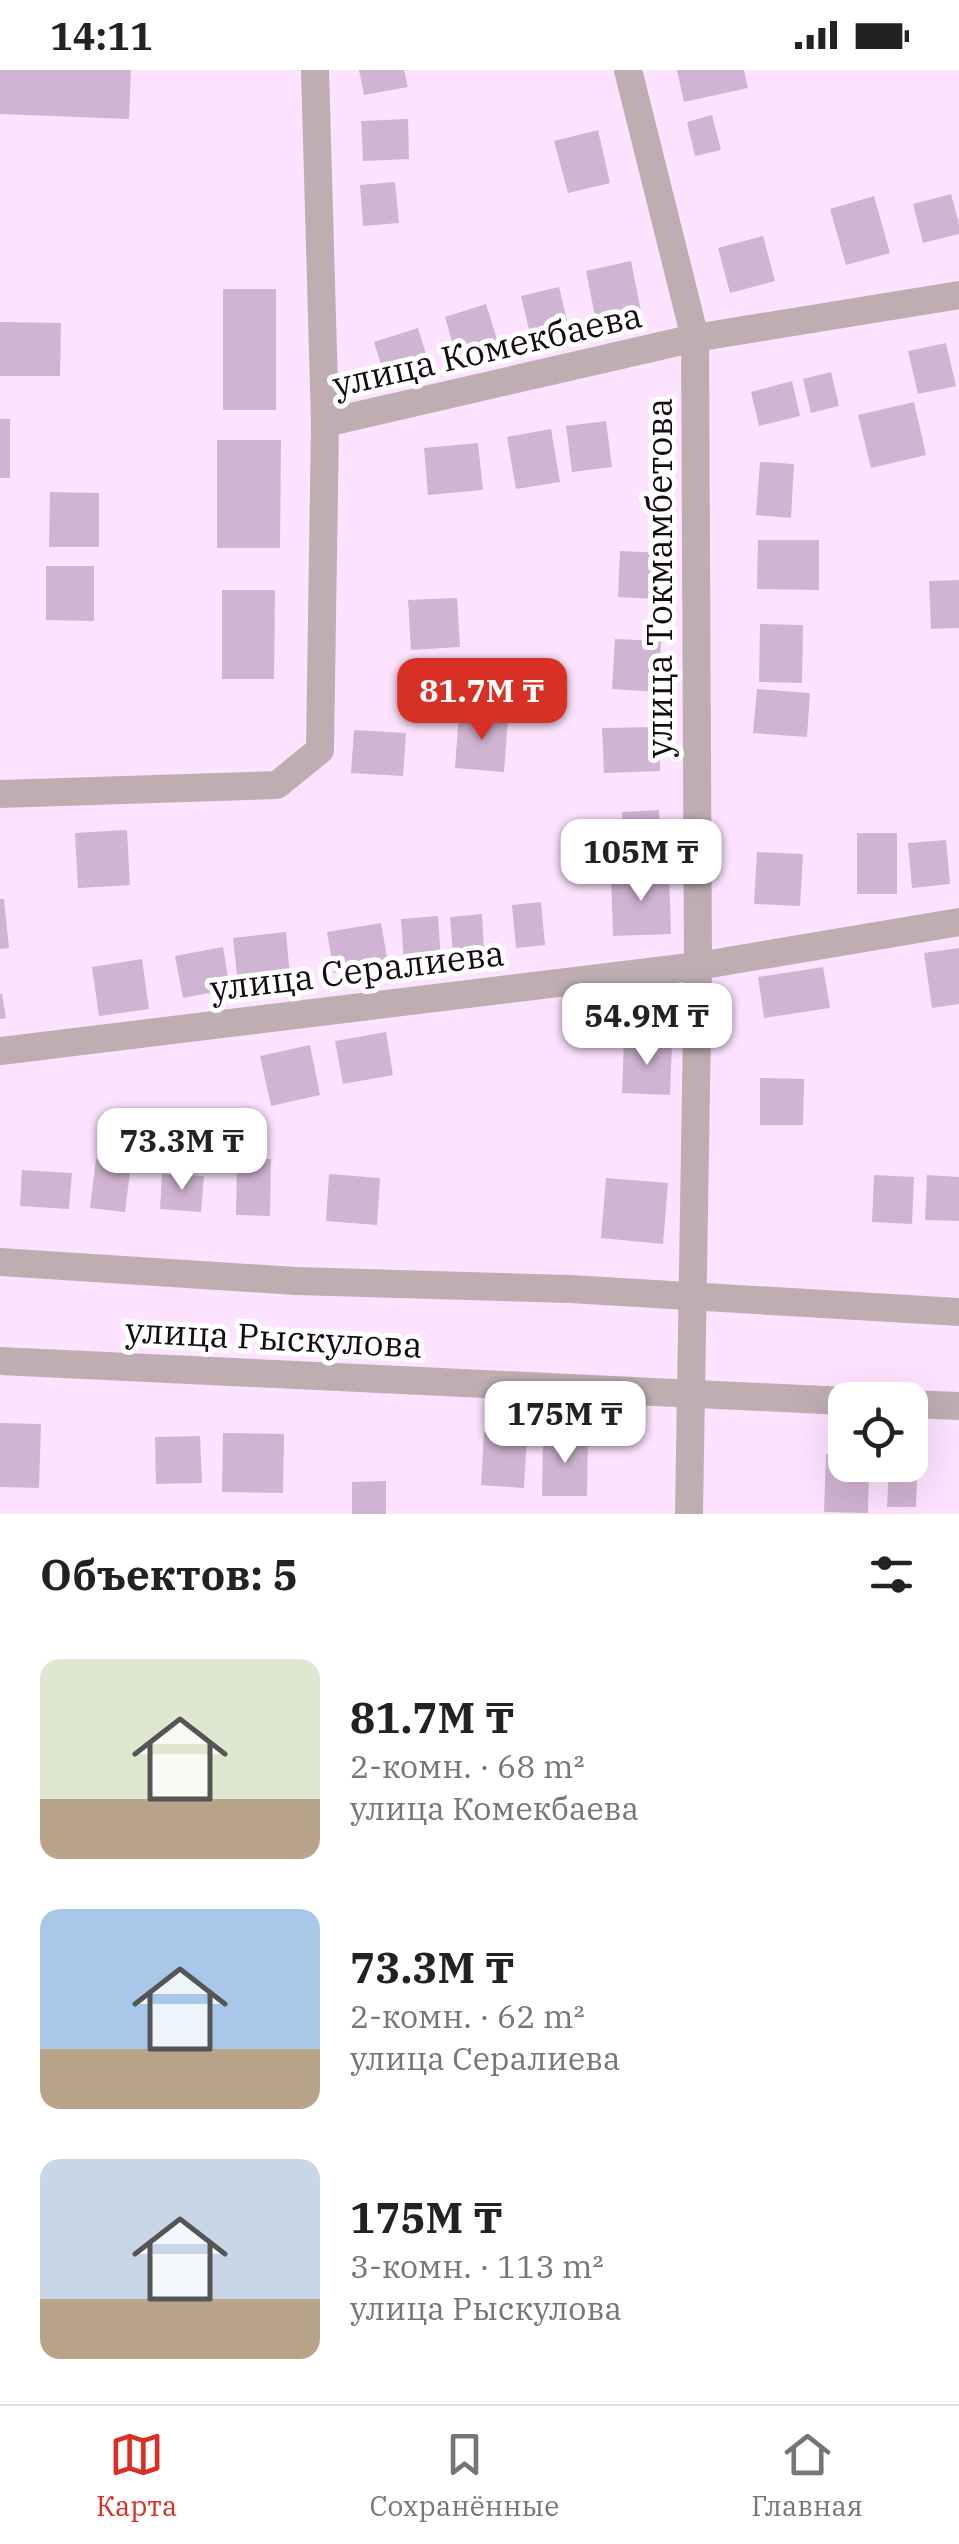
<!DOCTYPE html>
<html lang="ru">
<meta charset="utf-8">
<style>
body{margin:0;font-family:"IBM Plex Serif",serif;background:#f2f2f2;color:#222;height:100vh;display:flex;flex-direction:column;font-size:38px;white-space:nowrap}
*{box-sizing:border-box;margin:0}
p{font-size:32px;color:#767676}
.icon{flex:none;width:55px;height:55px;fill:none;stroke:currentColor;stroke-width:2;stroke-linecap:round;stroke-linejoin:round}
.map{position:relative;height:1444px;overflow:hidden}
.panel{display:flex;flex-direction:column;background:#fff;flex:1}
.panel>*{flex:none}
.controls{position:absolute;left:828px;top:1312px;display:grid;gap:20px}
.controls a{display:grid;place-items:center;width:100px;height:100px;border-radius:20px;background:#fff;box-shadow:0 10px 40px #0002;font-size:50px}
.price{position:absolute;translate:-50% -85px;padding:0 22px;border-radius:20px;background:#fff;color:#222;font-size:32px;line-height:65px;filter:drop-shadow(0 2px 5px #0008)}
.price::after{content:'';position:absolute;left:50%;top:60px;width:30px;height:22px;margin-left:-15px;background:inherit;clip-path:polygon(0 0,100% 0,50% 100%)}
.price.active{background:#d93025;color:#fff}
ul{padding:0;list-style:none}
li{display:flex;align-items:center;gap:30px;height:250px;padding:0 40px}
li span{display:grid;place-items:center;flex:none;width:280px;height:200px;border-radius:20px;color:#555}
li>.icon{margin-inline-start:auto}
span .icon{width:120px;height:120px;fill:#fffc;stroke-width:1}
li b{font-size:42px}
h2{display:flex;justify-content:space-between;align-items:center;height:120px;padding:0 40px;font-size:42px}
.status{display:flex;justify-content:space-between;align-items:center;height:70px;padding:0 50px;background:#fff;direction:ltr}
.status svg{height:28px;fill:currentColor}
.tabs{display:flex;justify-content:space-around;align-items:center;height:140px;border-top:2px solid #e0e0e0;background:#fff;font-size:28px;color:#767676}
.tabs a{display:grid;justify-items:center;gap:5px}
.tabs .active{color:#d93025}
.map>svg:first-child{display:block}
.building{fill:#d0b4d3}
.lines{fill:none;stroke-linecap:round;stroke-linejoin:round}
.minor{stroke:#bfaeb1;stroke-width:28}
.labels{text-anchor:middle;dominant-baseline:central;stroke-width:10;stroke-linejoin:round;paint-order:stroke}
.street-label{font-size:35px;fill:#140b15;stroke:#fff}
</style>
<div class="status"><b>14:11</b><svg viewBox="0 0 49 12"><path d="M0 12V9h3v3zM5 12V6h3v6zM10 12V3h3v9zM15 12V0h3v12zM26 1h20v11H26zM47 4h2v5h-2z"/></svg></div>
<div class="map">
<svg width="959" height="1444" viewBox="0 0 959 1444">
<rect width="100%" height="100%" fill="#fde3ff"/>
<g class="building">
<path d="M0,0H131L129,49L0,44Z"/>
<path d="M359,0H404L408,17L364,25Z"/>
<path d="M677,0H744L748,18L684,32Z"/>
<path d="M712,45L721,80L695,86L687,52Z"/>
<path d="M408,49L409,89L363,91L361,51Z"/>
<path d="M598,60L610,113L568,123L554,71Z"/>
<path d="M395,112L399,153L363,156L360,115Z"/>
<path d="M951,124L959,154V164L923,173L913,134Z"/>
<path d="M874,126L890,183L846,195L830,139Z"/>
<path d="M763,166L775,211L730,223L718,178Z"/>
<path d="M631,191L641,241L596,251L586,201Z"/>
<path d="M559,217L569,259L531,268L521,226Z"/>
<rect x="223" y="219" width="53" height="121"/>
<path d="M486,234L499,276L457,289L445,247Z"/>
<path d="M0,252L61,253L60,306H0Z"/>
<path d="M418,258L430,297L386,311L374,272Z"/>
<path d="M946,273L956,316L918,324L908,281Z"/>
<path d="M831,302L839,336L811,343L803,309Z"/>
<path d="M792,311L800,346L759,356L751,322Z"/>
<path d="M914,332L926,385L871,398L858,345Z"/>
<rect x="0" y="349" width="10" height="59"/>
<path d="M606,351L612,397L572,402L566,356Z"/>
<path d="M551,359L560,412L516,419L507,367Z"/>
<path d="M217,370H281L280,478H217Z"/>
<path d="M478,373L483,420L428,425L424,378Z"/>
<path d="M760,392L794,394L791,448L756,445Z"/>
<path d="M50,422L99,423V477H49Z"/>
<path d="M758,470H819V520L757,519Z"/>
<path d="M620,481L663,483L660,529L618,527Z"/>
<path d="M46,496H94V551L46,550Z"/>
<path d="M959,510V558L931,559L929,511Z"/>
<path d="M222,520H275L274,609H222Z"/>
<path d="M457,528L460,577L411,580L408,530Z"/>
<path d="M760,554L803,555L802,613L759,612Z"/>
<path d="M615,569L661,571L658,622L612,619Z"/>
<path d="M409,594H473L472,643H409Z"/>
<path d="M757,619L810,623L807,667L753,663Z"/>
<path d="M459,644L508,648L504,702L455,698Z"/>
<path d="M659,657L660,701L604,703L602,658Z"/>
<path d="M354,660L406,663L403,706L351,703Z"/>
<path d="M659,740L660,766L623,768L622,742Z"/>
<path d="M127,760L130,815L78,818L75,763Z"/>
<rect x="857" y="763" width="40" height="61"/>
<path d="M946,770L950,814L912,818L908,773Z"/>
<path d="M757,782L803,784L800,836L754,834Z"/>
<path d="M669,803L671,864L613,866L611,805Z"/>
<path d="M0,829H4L9,878L0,879Z"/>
<path d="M541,832L545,875L516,878L512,835Z"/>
<path d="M482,844L484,884L453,886L450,847Z"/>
<path d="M438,846L441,889L404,892L401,849Z"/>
<path d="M381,853L388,893L334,903L327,862Z"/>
<path d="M286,862L290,908L238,914L233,868Z"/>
<path d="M223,877L230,919L183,928L175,886Z"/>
<path d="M959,878V934L932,938L924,883Z"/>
<path d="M142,889L149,939L99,946L92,897Z"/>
<path d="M823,897L830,938L764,948L758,907Z"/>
<path d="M0,924H2L6,948L0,949Z"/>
<path d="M386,962L393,1005L343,1014L335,971Z"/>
<path d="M624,971L672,973L670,1025L622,1023Z"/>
<path d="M310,975L320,1025L271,1036L260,986Z"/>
<path d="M760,1008L804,1009L803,1055H760Z"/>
<path d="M237,1088L271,1089L270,1146L236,1145Z"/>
<path d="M96,1089L131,1094L125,1142L90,1138Z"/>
<path d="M22,1100L72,1103L69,1139L20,1136Z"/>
<path d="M162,1104L204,1106L201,1142L160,1139Z"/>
<path d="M329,1104L380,1108L377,1155L326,1151Z"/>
<path d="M874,1105L914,1107L912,1154L872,1152Z"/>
<path d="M927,1105L959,1107V1151L925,1150Z"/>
<path d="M606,1108L668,1113L663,1174L601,1168Z"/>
<path d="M0,1353L41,1354L39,1418L0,1417Z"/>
<path d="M484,1362L527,1365L524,1418L481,1415Z"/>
<path d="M223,1363L284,1364L283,1423L222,1422Z"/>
<path d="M543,1365L588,1366L587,1426H542Z"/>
<path d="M200,1366L202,1413L156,1414L155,1367Z"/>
<path d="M910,1376H918L916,1437H887L889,1395H910Z"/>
<path d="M826,1384L845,1385V1395H869L868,1443L824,1442Z"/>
<path d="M386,1411V1444H352V1412Z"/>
</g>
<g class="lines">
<g class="minor">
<path d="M315,0L325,353"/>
<path d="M628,0L695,268L698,896L689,1444"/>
<path d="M0,724L277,715L320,680L325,353L695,268L959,225"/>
<path d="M0,981L698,896L959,852"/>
<path d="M0,1192L296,1211L570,1219L959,1242"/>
<path d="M0,1291L845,1331"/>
<path d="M910,1334L959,1336"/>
</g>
</g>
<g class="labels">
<g class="street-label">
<text transform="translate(487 279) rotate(-13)">улица Комекбаева</text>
<text transform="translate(659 508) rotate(-90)">улица Токмамбетова</text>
<text transform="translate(357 900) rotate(-7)">улица Сералиева</text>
<text transform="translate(274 1267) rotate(3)">улица Рыскулова</text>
</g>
</g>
</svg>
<div class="controls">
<a><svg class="icon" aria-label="locate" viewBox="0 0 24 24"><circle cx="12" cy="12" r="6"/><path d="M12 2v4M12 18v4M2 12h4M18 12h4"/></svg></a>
</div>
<b class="price active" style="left:482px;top:673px">81.7M ₸</b>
<b class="price" style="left:641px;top:834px">105M ₸</b>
<b class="price" style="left:647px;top:998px">54.9M ₸</b>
<b class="price" style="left:182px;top:1123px">73.3M ₸</b>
<b class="price" style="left:565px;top:1396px">175M ₸</b>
</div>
<section class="panel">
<h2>Объектов: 5<svg class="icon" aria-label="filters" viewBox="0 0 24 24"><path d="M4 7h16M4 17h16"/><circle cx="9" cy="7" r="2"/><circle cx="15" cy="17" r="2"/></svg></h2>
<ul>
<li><span style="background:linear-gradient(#dfe7d0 70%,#b9a48a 0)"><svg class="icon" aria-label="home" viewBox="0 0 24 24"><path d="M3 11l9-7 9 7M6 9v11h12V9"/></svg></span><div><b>81.7M ₸</b><p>2-комн. · 68 m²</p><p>улица Комекбаева</p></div></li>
<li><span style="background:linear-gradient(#a9c7e8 70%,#b9a48a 0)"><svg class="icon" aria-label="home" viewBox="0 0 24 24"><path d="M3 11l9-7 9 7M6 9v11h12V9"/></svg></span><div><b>73.3M ₸</b><p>2-комн. · 62 m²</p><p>улица Сералиева</p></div></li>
<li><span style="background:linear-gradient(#c9d6e8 70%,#b9a48a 0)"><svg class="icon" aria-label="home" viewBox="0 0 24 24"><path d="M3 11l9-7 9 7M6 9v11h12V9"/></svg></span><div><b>175M ₸</b><p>3-комн. · 113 m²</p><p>улица Рыскулова</p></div></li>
</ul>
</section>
<nav class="tabs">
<a class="active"><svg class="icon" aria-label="map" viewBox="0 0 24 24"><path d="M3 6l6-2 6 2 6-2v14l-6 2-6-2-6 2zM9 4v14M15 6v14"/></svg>Карта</a>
<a><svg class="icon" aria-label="saved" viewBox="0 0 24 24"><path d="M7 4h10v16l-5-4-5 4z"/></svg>Сохранённые</a>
<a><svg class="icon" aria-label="home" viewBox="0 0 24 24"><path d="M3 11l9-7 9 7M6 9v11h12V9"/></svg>Главная</a>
</nav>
